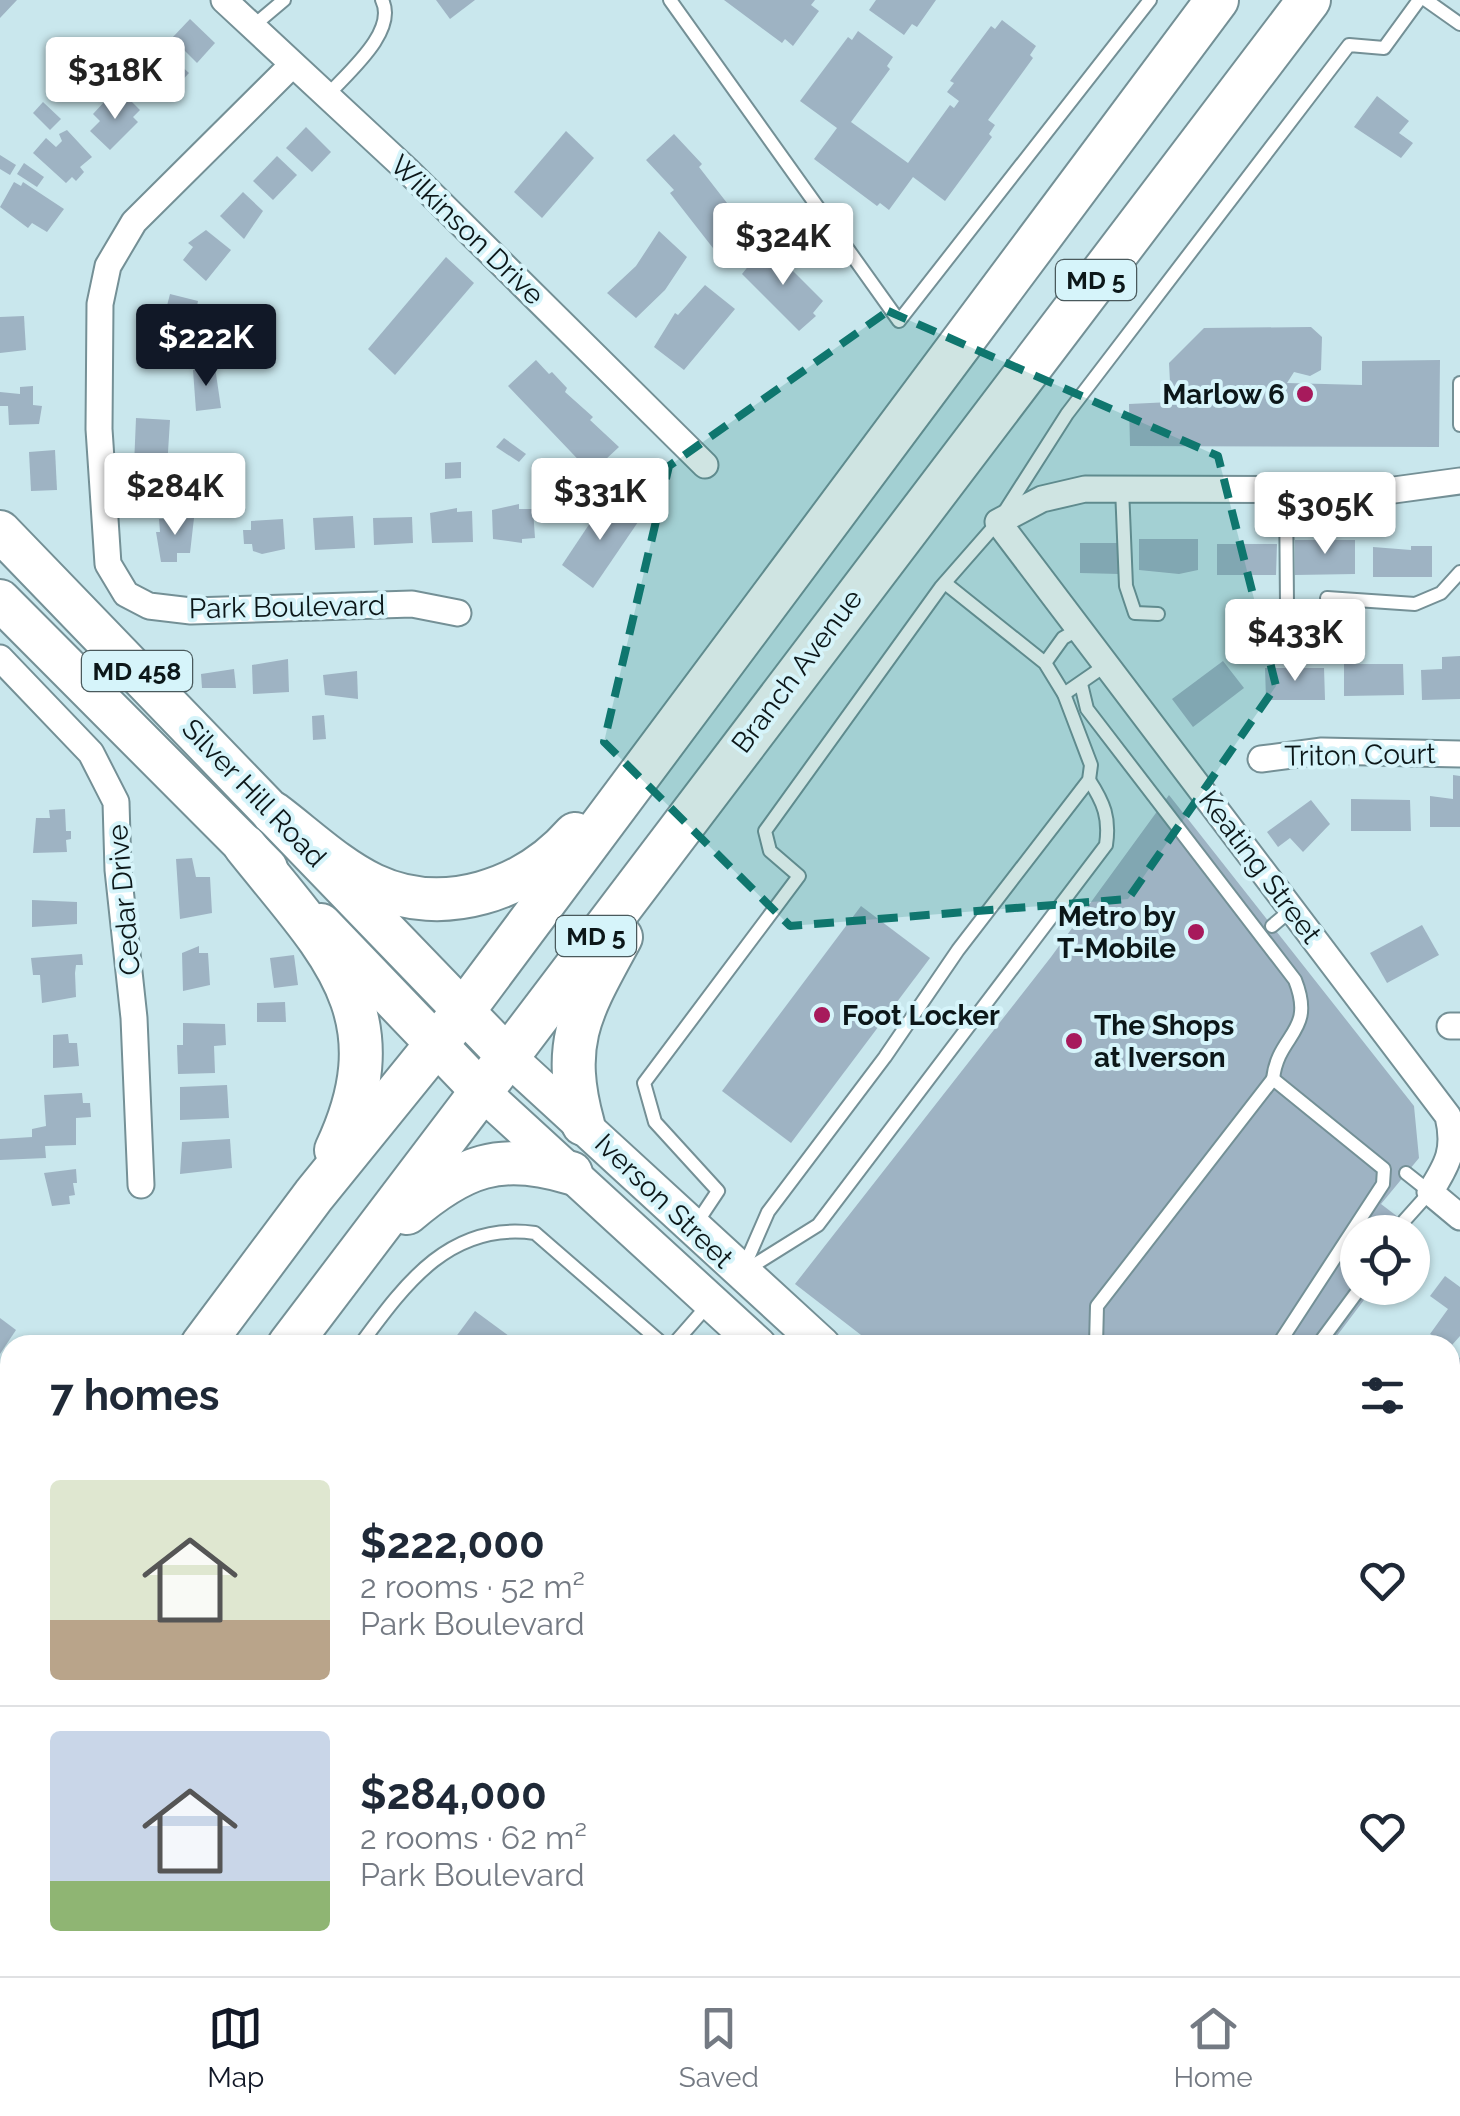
<!DOCTYPE html>
<meta charset="utf-8">
<style>
body{margin:0;font-family:Raleway,sans-serif;background:#f2f2f3;color:#1f2937;height:100vh;display:flex;flex-direction:column;font-size:38px;white-space:nowrap}
*{box-sizing:border-box;margin:0}
p{font-size:32px;color:#747a83}
.icon{flex:none;width:55px;height:55px;fill:none;stroke:currentColor;stroke-width:2;stroke-linecap:round;stroke-linejoin:round}
.map{position:relative;flex:1;overflow:hidden}
.side{position:absolute;left:0px;top:1335px;width:1460px;height:642px;display:flex;flex-direction:column;background:#fff;border-radius:30px 30px 0 0;box-shadow:0 2px 8px #0004}
.side>*{flex:none}
.tools{position:absolute;left:1340px;top:1215px;display:grid;gap:20px}
.tools a{display:grid;place-items:center;width:90px;height:90px;border-radius:50%;background:#fff;box-shadow:0 2px 8px #0004;font-size:50px}
.price{position:absolute;translate:-50% -85px;padding:0 22px;border-radius:10px;background:#fff;color:#222;font-size:32px;line-height:65px;filter:drop-shadow(0 2px 5px #0008)}
.price::after{content:'';position:absolute;left:50%;top:60px;width:30px;height:22px;margin-left:-15px;background:inherit;clip-path:polygon(0 0,100% 0,50% 100%)}
.price.active{background:#111827;color:#fff}
ul{padding:0;list-style:none}
li{display:flex;align-items:center;gap:30px;height:250px;padding:0 50px}
li+li{border-top:2px solid #e0e1e3}
li span{display:grid;place-items:center;flex:none;width:280px;height:200px;border-radius:10px;color:#555}
li>.icon{margin-inline-start:auto}
span .icon{width:120px;height:120px;fill:#fffc;stroke-width:1}
li b{font-size:42px}
h2{display:flex;justify-content:space-between;align-items:center;height:120px;padding:0 50px;font-size:42px}
.dock{display:flex;justify-content:space-around;align-items:center;height:140px;border-top:2px solid #e0e1e3;background:#fff;font-size:28px;color:#747a83}
.dock a{display:grid;justify-items:center;gap:5px}
.dock .active{color:#111827}
.map>svg:first-child{display:block}
.building{fill:#9eb3c3}
.lines{fill:none;stroke-linecap:round;stroke-linejoin:round}
.service-casing{stroke:#749096;stroke-width:16}
.minor-casing{stroke:#749096;stroke-width:29}
.tertiary-casing{stroke:#749096;stroke-width:36}
.secondary-casing{stroke:#749096;stroke-width:39}
.primary-casing{stroke:#749096;stroke-width:44}
.trunk-casing{stroke:#749096;stroke-width:46}
.service{stroke:#fff;stroke-width:12}
.minor{stroke:#fff;stroke-width:25}
.tertiary{stroke:#fff;stroke-width:32}
.secondary{stroke:#fff;stroke-width:35}
.primary{stroke:#fff;stroke-width:40}
.trunk{stroke:#fff;stroke-width:42}
.marked{fill:#0f766e;fill-opacity:0.2;stroke:#0f766e;stroke-width:8;stroke-dasharray:20 12;stroke-linejoin:round}
.poi-dot{fill:#a71a5c;stroke:#d6f4fa;stroke-width:4}
.labels{text-anchor:middle;dominant-baseline:central;stroke-width:8;stroke-linejoin:round;paint-order:stroke}
.shield{fill:#d6f4fa;stroke:#49595c;stroke-width:2.5}
.shield-label{font-size:25px;font-weight:bold;fill:#0c1719}
.street-label{font-size:28px;fill:#0c1719;stroke:#d6f4fa}
.poi-label{font-size:28px;font-weight:bold;fill:#0c1719;stroke:#d6f4fa;text-anchor:end}
</style>
<div class="map">
<svg width="1460" height="1976" viewBox="0 0 1460 1976">
<rect width="100%" height="100%" fill="#c9e7ed"/>
<g class="building">
<path d="M0,0H17L0,18Z"/>
<path d="M436,0H475L450,19Z"/>
<path d="M724,0H815L811,5L819,11L793,46L785,39L782,43Z"/>
<path d="M876,0H936L917,27L912,24L904,35L869,10Z"/>
<path d="M190,19L215,43L197,63L172,38Z"/>
<path d="M1002,20L1036,46L1030,55L1033,58L988,120L995,125L989,134L992,137L945,201L913,177L889,210L880,203L877,206L814,159L837,128L800,101L848,37L852,40L858,31L893,57L887,66L890,69L851,122L908,163L950,105L954,108L959,101L947,92L954,83L950,81L991,26L995,29Z"/>
<path d="M96,43L115,63L106,71L87,51Z"/>
<path d="M167,53L189,73L165,99L146,81Z"/>
<path d="M1377,96L1409,121L1399,133L1413,143L1401,158L1354,127Z"/>
<path d="M129,99L140,110L133,117L138,122L110,150L90,131L100,121L93,114L105,101L112,108Z"/>
<path d="M43,102L61,119L50,130L33,113Z"/>
<path d="M306,127L331,152L312,172L286,148Z"/>
<path d="M67,130L92,157L80,167L84,172L76,181L72,177L66,183L33,153L46,138L56,147L62,141L59,134Z"/>
<path d="M566,131L594,158L542,218L514,192Z"/>
<path d="M674,134L702,164L699,167L748,230L720,257L670,193L674,190L646,160Z"/>
<path d="M0,155L16,165L10,175L0,169Z"/>
<path d="M277,156L297,175L273,200L253,181Z"/>
<path d="M24,163L44,177L37,187L17,174Z"/>
<path d="M14,182L21,186L23,182L64,209L47,232L32,223L28,228L0,207Z"/>
<path d="M243,192L263,211L244,239L220,216Z"/>
<path d="M206,230L231,250L206,281L183,260L193,247L188,243Z"/>
<path d="M659,231L687,257L665,290L636,318L607,293L636,266Z"/>
<path d="M766,244L823,301L813,313L816,316L799,331L742,274Z"/>
<path d="M446,257L474,283L395,375L368,349Z"/>
<path d="M705,285L735,309L684,370L654,347L675,313L678,315Z"/>
<path d="M170,294L198,301L189,345L159,337Z"/>
<path d="M24,316L26,350L0,353V317Z"/>
<path d="M251,321L260,325L257,344L244,340Z"/>
<path d="M1311,327L1322,337L1321,370L1310,376L1294,372L1287,383L1362,385V361L1440,360L1439,447L1130,446L1129,404L1171,402L1169,363L1204,328Z"/>
<path d="M536,360L549,374L552,372L567,388L565,392L593,417L590,420L619,447L591,473L508,386Z"/>
<path d="M215,367L221,408L196,411L193,370Z"/>
<path d="M33,386V405L42,406L39,424L9,425L8,406H0V392L20,394V387Z"/>
<path d="M136,418L170,420L167,468L134,466Z"/>
<path d="M504,438L526,454L519,462L496,447Z"/>
<path d="M55,450L57,490L31,491L29,452Z"/>
<path d="M461,462V478L445,479V463Z"/>
<path d="M606,499L638,522L593,588L562,565Z"/>
<path d="M519,504V509H533L535,538L522,539V543L493,539L492,510Z"/>
<path d="M457,508V512L472,511L473,542L432,543L430,513Z"/>
<path d="M353,516L355,548L315,550L313,518Z"/>
<path d="M412,517L413,543L374,545L373,518Z"/>
<path d="M194,518L190,553H177V562H161L156,532H160L159,519Z"/>
<path d="M283,519L285,549L262,554L253,551L252,544H244L243,530H251V521Z"/>
<path d="M1139,539H1198V570L1179,574L1139,570Z"/>
<path d="M1295,540H1355V574L1295,575Z"/>
<path d="M1080,543H1119V574L1080,573Z"/>
<path d="M1217,544H1277L1276,575H1217Z"/>
<path d="M1411,546H1432V577H1373V547L1411,550Z"/>
<path d="M1460,656V699L1422,700L1421,670L1442,669V657Z"/>
<path d="M288,659L289,692L253,694L252,665Z"/>
<path d="M1223,661L1244,688L1193,727L1172,699Z"/>
<path d="M1344,664H1403L1404,695L1344,696Z"/>
<path d="M1265,668H1324L1325,700H1266Z"/>
<path d="M234,669L236,688H202L201,674Z"/>
<path d="M357,671L358,699L325,695L323,675Z"/>
<path d="M324,715L326,739L313,740L312,716Z"/>
<path d="M1453,775L1460,776V827H1430V796L1453,799Z"/>
<path d="M1169,795L1414,1106L1419,1158L1381,1204L1415,1230L1358,1232V1288H1373L1330,1345H874L795,1284L1051,957Z"/>
<path d="M1351,799L1410,800L1411,831H1351Z"/>
<path d="M1311,800L1330,824L1303,852L1290,838L1278,847L1267,832Z"/>
<path d="M65,809L66,831H71V839L66,840L67,852L33,853L36,818H50L49,810Z"/>
<path d="M192,858L196,877H210L212,913L180,919L176,859Z"/>
<path d="M32,900L77,902V924L32,927Z"/>
<path d="M861,906L930,958L791,1143L722,1091Z"/>
<path d="M1422,925L1439,955L1387,983L1370,953Z"/>
<path d="M199,946V953H208L210,985L183,991L182,953Z"/>
<path d="M82,954L83,965H76L75,973L76,997L42,1003L40,975H33L31,958Z"/>
<path d="M294,955L298,985L274,988L270,958Z"/>
<path d="M285,1002L286,1022H257V1003Z"/>
<path d="M183,1023L225,1024L226,1045L214,1046L215,1073L178,1074L177,1045H183Z"/>
<path d="M68,1034L69,1043H77L79,1066L53,1068V1035Z"/>
<path d="M227,1085L229,1118L180,1120V1087Z"/>
<path d="M82,1093L83,1103H90L91,1117L76,1118V1145L45,1146L46,1158L0,1160V1139L32,1137V1129L46,1126L44,1095Z"/>
<path d="M230,1139L232,1168L180,1174L182,1142Z"/>
<path d="M76,1169L77,1183H73L75,1195L69,1196L70,1204L52,1206L44,1173Z"/>
<path d="M1445,1276L1460,1287V1336L1452,1345L1430,1334L1448,1309L1430,1296Z"/>
<path d="M475,1311L521,1345H457L452,1342Z"/>
<path d="M0,1318L16,1330L0,1354Z"/>
<path d="M1450,1355L1460,1358V1394L1450,1386Z"/>
<path d="M10,1436V1462L0,1455Z"/>
<path d="M1450,1455L1460,1457V1487L1450,1479Z"/>
<path d="M1450,1957L1460,1964V1976H1435L1423,1968H1450Z"/>
<path d="M419,1968H467L464,1976H433Z"/>
<path d="M507,1968H516L530,1976H502Z"/>
<path d="M657,1968H1062L1057,1976H670Z"/>
</g>
<g class="lines">
<g class="service-casing">
<g id="service">
<path d="M670,0L899,321L1150,0"/>
<path d="M1426,0L1460,24"/>
<path d="M252,27L284,0"/>
<path d="M326,97C346,74 398,32 382,0"/>
<path d="M1460,383V425"/>
<path d="M1122,488L1126,586L1135,613L1158,614"/>
<path d="M1286,488L1287,605"/>
<path d="M1327,598L1415,604L1441,593L1460,572"/>
<path d="M1045,663L1063,638L1079,629"/>
<path d="M1081,684L1087,709L1295,980C1316,1033 1278,1033 1273,1079"/>
<path d="M1064,694L1106,665"/>
<path d="M1272,926L1291,910"/>
<path d="M1404,1221L1430,1192L1406,1173"/>
<path d="M696,1224L718,1191L655,1122L644,1083L799,876L770,851L765,831L941,587L998,522L1067,414L1349,45L1384,48L1419,0"/>
<path d="M744,1267L768,1212L885,1057L958,950L1089,780L1091,765L1064,694L1045,663L945,583"/>
<path d="M746,1270L818,1225L1106,845C1110,818 1104,803 1089,780"/>
<path d="M360,1345C405,1284 450,1221 535,1233L664,1345"/>
<path d="M673,1345L708,1305"/>
<path d="M1096,1345L1097,1306L1273,1079L1384,1169L1383,1184L1278,1345"/>
<path d="M1318,1345L1360,1288"/>
<path d="M0,1848L10,1834"/>
<path d="M616,1968L628,1976"/>
<path d="M711,1968L723,1976"/>
<path d="M634,1976L640,1968"/>
<path d="M828,1976L835,1968"/>
<path d="M868,1976L874,1968"/>
<path d="M1029,1976L1034,1968"/>
<path d="M1094,1976L1100,1968"/>
</g>
</g>
<g class="minor-casing">
<g id="minor">
<path d="M224,0L407,170L705,465"/>
<path d="M292,65L134,222L108,266L100,304L99,429L108,564L126,594L149,606L191,611L412,604L458,613"/>
<path d="M1460,481L1394,490L1085,489L1042,499L998,522L1448,1116C1456,1149 1448,1164 1430,1192L1460,1217"/>
<path d="M0,658L91,753L116,802L118,870L134,1018L141,1185"/>
<path d="M1261,759L1322,751L1460,754"/>
<path d="M1450,1026H1460"/>
<path d="M64,1968L65,1976"/>
</g>
</g>
<g class="tertiary-casing">
<g id="tertiary">
<path d="M1450,1700L1460,1687"/>
<path d="M0,1946L10,1949"/>
<path d="M116,1968L172,1976"/>
</g>
</g>
<g class="secondary-casing">
<g id="secondary">
<path d="M507,1056L822,1345"/>
<path d="M481,1091L758,1345"/>
<path d="M1450,1836L1460,1844"/>
<path d="M1450,1885L1460,1893"/>
</g>
</g>
<g class="primary-casing">
<g id="primary">
<path d="M0,531L507,1056"/>
<path d="M0,600L267,868"/>
<path d="M321,924L481,1091"/>
</g>
</g>
<g class="trunk-casing">
<g id="trunk">
<path d="M273,813C305,837 337,868 373,885C443,918 526,890 575,834"/>
<path d="M245,846C327,949 401,1012 336,1150"/>
<path d="M583,1124C560,1041 582,1009 621,937"/>
<path d="M407,1213C462,1166 500,1151 571,1173"/>
<path d="M202,1345L314,1195L464,1010L1217,0"/>
<path d="M289,1345L1309,0"/>
<path d="M0,1614L10,1601"/>
<path d="M0,1730L10,1716"/>
</g>
</g>
<use href="#service" class="service"/>
<use href="#minor" class="minor"/>
<use href="#tertiary" class="tertiary"/>
<use href="#secondary" class="secondary"/>
<use href="#primary" class="primary"/>
<use href="#trunk" class="trunk"/>
</g>
<path class="marked" d="M888,311L1218,456L1276,686L1128,899L790,926L604,742L669,466Z"/>
<g class="poi-dot">
<circle cx="1305" cy="394" r="10"/>
<circle cx="1196" cy="932" r="10"/>
<circle cx="822" cy="1015" r="10"/>
<circle cx="1074" cy="1041" r="10"/>
</g>
<g class="labels">
<g class="shield">
<rect x="1056" y="260" width="80" height="40" rx="8"/>
<rect x="82" y="651" width="110" height="40" rx="8"/>
<rect x="556" y="916" width="80" height="40" rx="8"/>
</g>
<g class="shield-label">
<text x="1096" y="280">MD 5</text>
<text x="137" y="671">MD 458</text>
<text x="596" y="936">MD 5</text>
</g>
<g class="street-label">
<text transform="translate(467 230) rotate(44)">Wilkinson Drive</text>
<text transform="translate(287 607) rotate(-1)">Park Boulevard</text>
<text transform="translate(797 671) rotate(-53)">Branch Avenue</text>
<text transform="translate(1360 755) rotate(-1)">Triton Court</text>
<text transform="translate(254 793) rotate(46)">Silver Hill Road</text>
<text transform="translate(1260 867) rotate(53)">Keating Street</text>
<text transform="translate(124 900) rotate(-95)">Cedar Drive</text>
<text transform="translate(664 1201) rotate(44)">Iverson Street</text>
</g>
<g class="poi-label">
<text x="1285" y="394">Marlow 6</text>
<text x="1176" y="916">Metro by<tspan x="1176" dy="32">T-Mobile</tspan></text>
<text x="842" y="1015" text-anchor="start">Foot Locker</text>
<text x="1094" y="1025" text-anchor="start">The Shops<tspan x="1094" dy="32">at Iverson</tspan></text>
</g>
</g>
</svg>
<div class="tools">
<a><svg class="icon" aria-label="locate" viewBox="0 0 24 24"><circle cx="12" cy="12" r="6"/><path d="M12 2v4M12 18v4M2 12h4M18 12h4"/></svg></a>
</div>
<b class="price" style="left:115px;top:122px">$318K</b>
<b class="price" style="left:783px;top:288px">$324K</b>
<b class="price active" style="left:206px;top:389px">$222K</b>
<b class="price" style="left:175px;top:538px">$284K</b>
<b class="price" style="left:600px;top:543px">$331K</b>
<b class="price" style="left:1325px;top:557px">$305K</b>
<b class="price" style="left:1295px;top:684px">$433K</b>
<section class="side">
<h2>7 homes<svg class="icon" aria-label="filters" viewBox="0 0 24 24"><path d="M4 7h16M4 17h16"/><circle cx="9" cy="7" r="2"/><circle cx="15" cy="17" r="2"/></svg></h2>
<ul>
<li><span style="background:linear-gradient(#dfe7d0 70%,#b9a48a 0)"><svg class="icon" aria-label="home" viewBox="0 0 24 24"><path d="M3 11l9-7 9 7M6 9v11h12V9"/></svg></span><div><b>$222,000</b><p>2 rooms · 52 m²</p><p>Park Boulevard</p></div><svg class="icon" aria-label="heart" viewBox="0 0 24 24"><path d="M12 20l-8-8c-3-5 5-10 8-4 3-6 11-1 8 4z"/></svg></li>
<li><span style="background:linear-gradient(#c9d6e8 75%,#8fb573 0)"><svg class="icon" aria-label="home" viewBox="0 0 24 24"><path d="M3 11l9-7 9 7M6 9v11h12V9"/></svg></span><div><b>$284,000</b><p>2 rooms · 62 m²</p><p>Park Boulevard</p></div><svg class="icon" aria-label="heart" viewBox="0 0 24 24"><path d="M12 20l-8-8c-3-5 5-10 8-4 3-6 11-1 8 4z"/></svg></li>
</ul>
</section>
</div>
<nav class="dock">
<a class="active"><svg class="icon" aria-label="map" viewBox="0 0 24 24"><path d="M3 6l6-2 6 2 6-2v14l-6 2-6-2-6 2zM9 4v14M15 6v14"/></svg>Map</a>
<a><svg class="icon" aria-label="saved" viewBox="0 0 24 24"><path d="M7 4h10v16l-5-4-5 4z"/></svg>Saved</a>
<a><svg class="icon" aria-label="home" viewBox="0 0 24 24"><path d="M3 11l9-7 9 7M6 9v11h12V9"/></svg>Home</a>
</nav>
